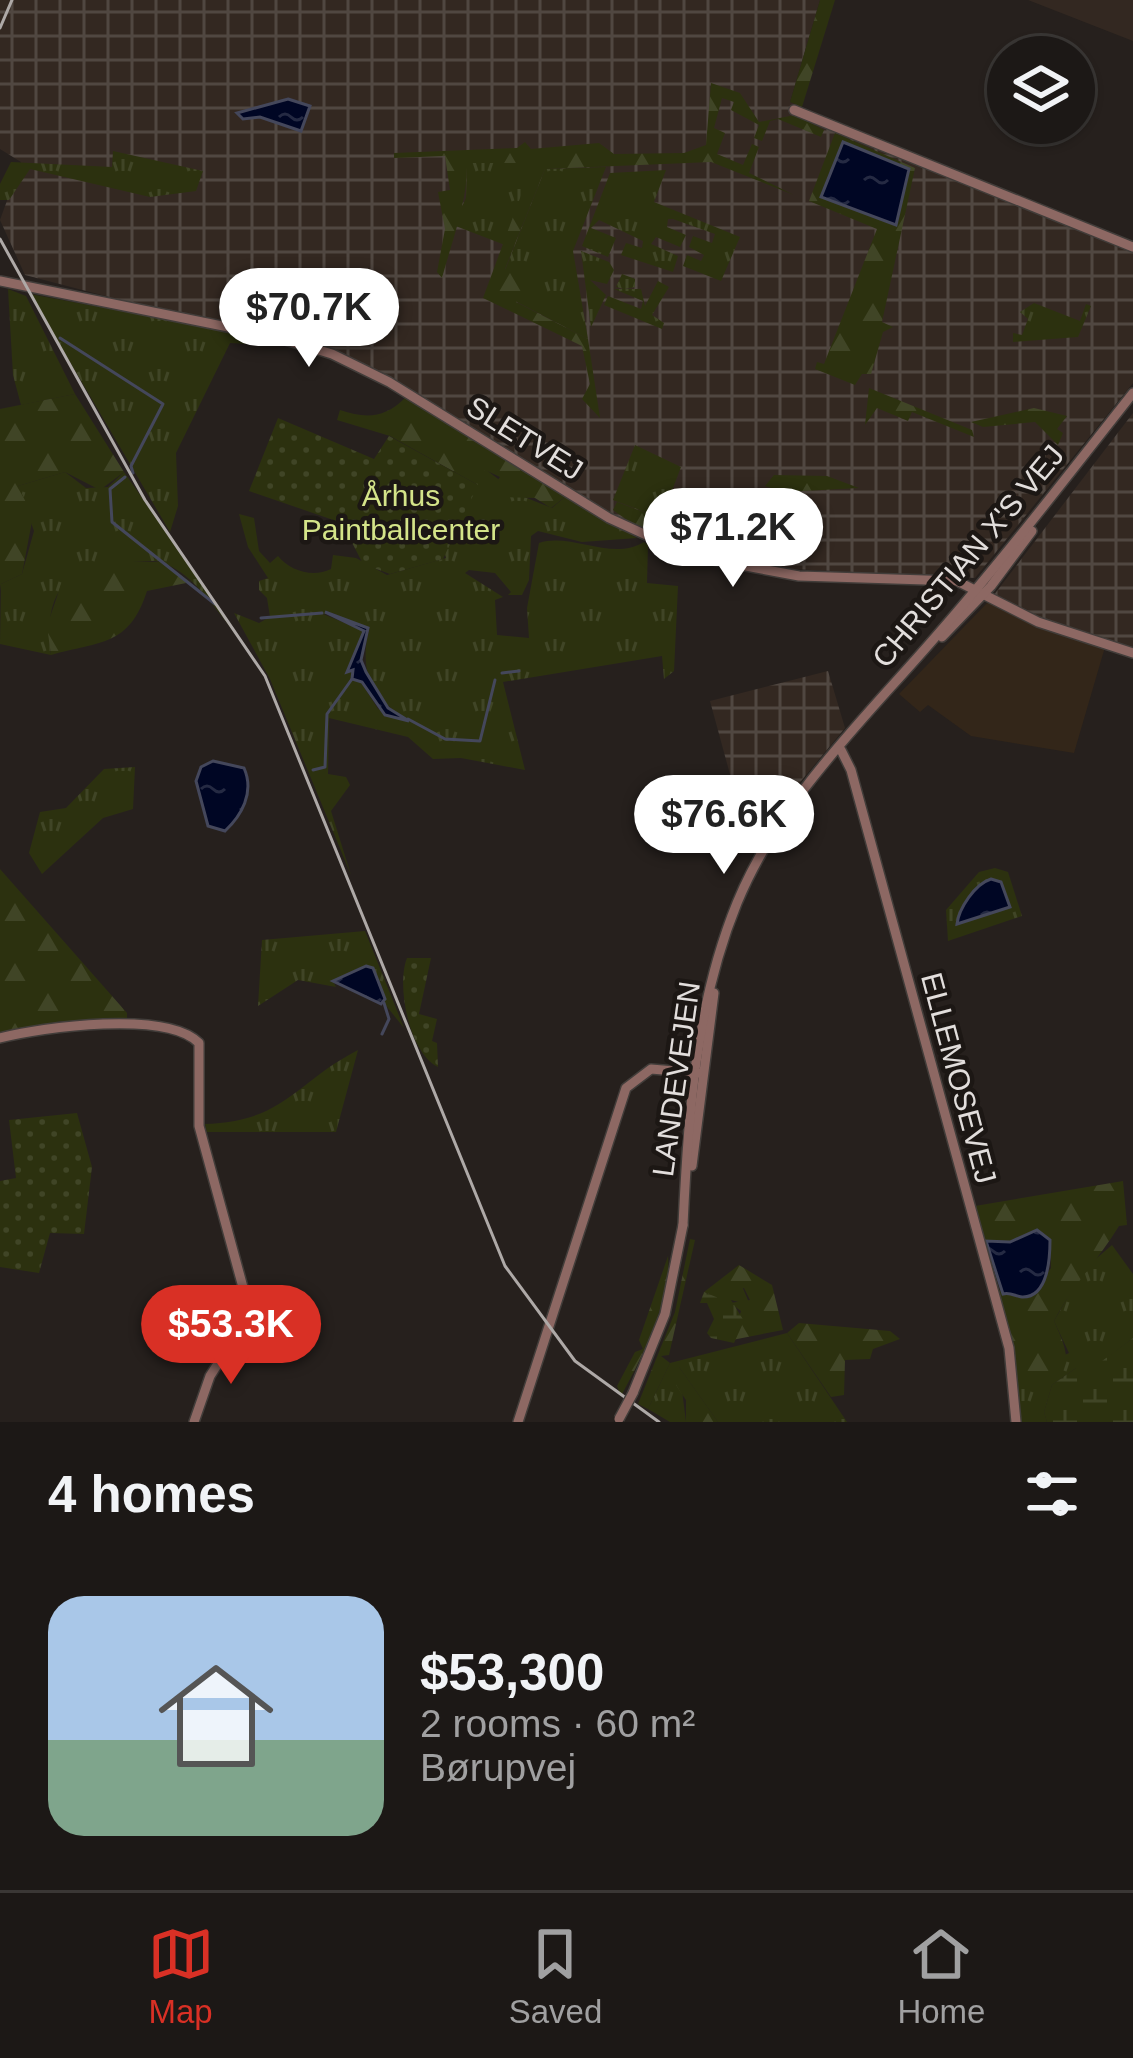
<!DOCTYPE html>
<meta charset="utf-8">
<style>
body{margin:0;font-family:Helvetica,sans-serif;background:#292523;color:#f1f3f6;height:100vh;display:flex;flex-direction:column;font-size:45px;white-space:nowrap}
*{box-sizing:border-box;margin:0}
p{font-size:39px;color:#a0a0a1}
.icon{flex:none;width:66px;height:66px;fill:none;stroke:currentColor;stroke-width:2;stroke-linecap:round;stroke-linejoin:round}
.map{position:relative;height:1422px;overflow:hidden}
.details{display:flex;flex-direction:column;background:#1c1816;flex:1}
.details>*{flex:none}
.buttons{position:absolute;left:987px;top:36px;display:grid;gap:24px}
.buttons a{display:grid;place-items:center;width:108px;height:108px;border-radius:50%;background:#1c1816;box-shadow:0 3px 9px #0004,0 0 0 3px #3a3735;font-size:60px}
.price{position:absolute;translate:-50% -102px;padding:0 27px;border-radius:42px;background:#fff;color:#222;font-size:39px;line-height:78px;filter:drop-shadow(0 3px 6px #0008)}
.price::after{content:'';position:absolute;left:50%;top:72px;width:36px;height:27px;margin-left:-18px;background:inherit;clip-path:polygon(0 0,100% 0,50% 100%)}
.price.selected{background:#d93025;color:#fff}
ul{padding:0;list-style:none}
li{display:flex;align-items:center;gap:36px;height:300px;padding:0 48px}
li+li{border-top:3px solid #3a3735}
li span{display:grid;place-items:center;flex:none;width:336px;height:240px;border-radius:36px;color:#555}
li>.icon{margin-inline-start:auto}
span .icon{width:144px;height:144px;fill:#fffc;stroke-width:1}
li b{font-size:51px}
h2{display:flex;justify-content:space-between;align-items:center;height:144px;padding:0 48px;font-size:51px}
.tabs{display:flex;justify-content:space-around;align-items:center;height:168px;border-top:3px solid #3a3735;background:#1c1816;font-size:33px;color:#a0a0a1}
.tabs a{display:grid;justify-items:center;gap:6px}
.tabs .selected{color:#d93025}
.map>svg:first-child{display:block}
.commercial{fill:#332619}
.industrial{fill:url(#industrial-grid)}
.built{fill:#332821}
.grass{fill:url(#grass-tufts);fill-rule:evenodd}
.forest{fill:url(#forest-firs)}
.wetland{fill:url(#wetland-marsh)}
.park{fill:url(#park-dots)}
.water{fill:url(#water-ripples);stroke:#44475b;stroke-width:3}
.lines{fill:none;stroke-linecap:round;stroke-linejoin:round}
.stream{stroke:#44475b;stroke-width:3}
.secondary-casing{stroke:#423d3a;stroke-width:12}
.secondary{stroke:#8d6863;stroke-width:9}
.tram{stroke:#aea9a7;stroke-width:3}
.secondary-bridge-casing{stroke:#423d3a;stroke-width:12;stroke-linecap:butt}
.secondary-bridge{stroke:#8d6863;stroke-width:9}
.labels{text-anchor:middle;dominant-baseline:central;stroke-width:9;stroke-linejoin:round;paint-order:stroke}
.street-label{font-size:30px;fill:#e2dedc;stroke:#1c1714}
.park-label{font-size:30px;fill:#d4e489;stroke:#1c1714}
</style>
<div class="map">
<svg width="1133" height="1422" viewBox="0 0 1133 1422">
<defs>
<pattern id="industrial-grid" width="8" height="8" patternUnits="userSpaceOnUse" patternTransform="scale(3)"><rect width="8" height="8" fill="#332821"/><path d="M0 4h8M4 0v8" fill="none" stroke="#504741"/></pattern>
<pattern id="grass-tufts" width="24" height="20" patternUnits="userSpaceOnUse" patternTransform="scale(3)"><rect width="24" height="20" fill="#2c310f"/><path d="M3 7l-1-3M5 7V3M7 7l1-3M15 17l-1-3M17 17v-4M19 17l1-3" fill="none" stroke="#404526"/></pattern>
<pattern id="forest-firs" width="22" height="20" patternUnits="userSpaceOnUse" patternTransform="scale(3)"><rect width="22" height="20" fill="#2c310f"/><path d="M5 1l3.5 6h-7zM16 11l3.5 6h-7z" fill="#404526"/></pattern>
<pattern id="wetland-marsh" width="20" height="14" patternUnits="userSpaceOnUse" patternTransform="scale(3)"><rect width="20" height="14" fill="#2c310f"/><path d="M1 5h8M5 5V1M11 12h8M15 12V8" fill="none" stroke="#404526"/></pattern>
<pattern id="park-dots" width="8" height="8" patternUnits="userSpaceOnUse" patternTransform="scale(3)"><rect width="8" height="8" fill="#2c310f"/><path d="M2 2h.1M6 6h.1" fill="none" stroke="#404526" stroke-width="1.8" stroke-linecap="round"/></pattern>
<pattern id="water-ripples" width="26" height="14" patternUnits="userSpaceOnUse" patternTransform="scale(3)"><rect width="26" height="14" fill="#000624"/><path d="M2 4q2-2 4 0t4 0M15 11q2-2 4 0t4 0" fill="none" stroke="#252a43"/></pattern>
</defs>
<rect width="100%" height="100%" fill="#26201d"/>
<path class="commercial" d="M990,600L1105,647L1074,753L971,736L928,705L920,712L899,694Z"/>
<g class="industrial">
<path d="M0,0H820L790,102L802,107L799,111L1133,247V383L975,578L754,567L683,549L624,522L355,361L25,275L0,220L21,162L0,149Z"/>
<path d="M1133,413V655L990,600Z"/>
<path d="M828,671L845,728L749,844L710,701Z"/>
</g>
<path class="built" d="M1028,0H1133V41Z"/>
<g class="grass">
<path d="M113,151L203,171L196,191L150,197L30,169L9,200H0V184L11,162L112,167Z"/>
<path d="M467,162L534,163L505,245L453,225L466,198Z"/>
<path d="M606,167L573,251L588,339L515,301L505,270L545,169Z"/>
<path d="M666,170L654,202L740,237L721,281L683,266L687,255L701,261L704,255L689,247L693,236L712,243L715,234L673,219H668L667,227L686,235L680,247L656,237L651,244L678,256L673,272L621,255L626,243L642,248L643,241L599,220L591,228L616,238L608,257L582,246L610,173Z"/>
<path d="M581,251L609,262L614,270L607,284L590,280L606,295L591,327Z"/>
<path d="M622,274L635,279V287L625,289H641L645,306L658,281L669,287L652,315L664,323L662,329L604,305L608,296L641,309L643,301L614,289H624L616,287Z"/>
<path d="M8,289L26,296L75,394L21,405L13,375Z"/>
<path d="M30,294L249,335L247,344L230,343L176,453L178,506L170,532Z"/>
<path d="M1034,303L1080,321L1086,304L1091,306L1078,337L1013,342V333L1022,335L1028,319L1020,312Z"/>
<path d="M635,445L681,467L668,501L720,517L714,538L613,500Z"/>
<path d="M485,469L519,495L552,508L566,496L637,538L582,542L538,531L531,536L529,580L522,595H508L511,592L495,573L469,570L465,573L503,597L495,600L497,635L529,638L527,608L539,543C571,532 612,562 644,542L648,545L647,583L678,586L674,671L664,679L662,656L503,682L525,770L461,758L433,759L408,737L329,718L328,774L346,777L350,785L331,811L351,875L270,679L234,613L259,623L270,617L267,598L259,590V581L268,578L248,547L239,514L254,518L259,551L270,563L278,556C290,571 313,578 331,569L333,555L356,558L387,575L446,558L443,549ZM333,613L369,630C359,670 371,695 404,718L378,709L353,670L364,631L323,614Z"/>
<path d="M65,472L86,488L108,487L124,472L246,647C222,620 196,572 160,562C152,560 140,562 132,562C68,561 42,592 51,655L0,644L1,584L22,574L34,531L18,486Z"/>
<path d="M135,767L133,809L103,818L42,874L29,853L40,812L66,808L104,769Z"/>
<path d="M995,868L1008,872L1022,916L948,941L946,910L979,872Z"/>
<path d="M365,931L404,1028L384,1003L333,981L336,987L298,980L258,1006L262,940Z"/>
<path d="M358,1050L336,1132H207L205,1124C286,1121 294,1083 358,1050Z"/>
<path d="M1112,1245L1133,1274V1338L1094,1368H1076L1052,1385L1044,1412L1047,1422H1019L1014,1378L1069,1353L1054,1321L1084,1269Z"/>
<path d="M787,1333L847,1422H718L679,1367L686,1422H670L648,1409L670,1363Z"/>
</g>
<g class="forest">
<path d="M820,0H835L802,107L790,102Z"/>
<path d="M711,83L740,93L759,122L795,115L824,130L821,137L778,119L770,121L762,141L754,138L759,125L731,110L734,102L722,98L714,128L725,133L717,154L743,165L752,144L759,147L749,173L794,195L711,162L545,169L505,269L528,281L516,302L588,339L600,418L582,399L590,384L582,346L483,298L533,163H467C468,200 452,241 442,278L437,272L445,229L438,192L450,190L445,156L394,158V153L517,148L525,142L531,149L599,143L614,154L684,153L706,145Z"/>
<path d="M835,133L915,168L882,322L893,327L883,332L871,374H862L855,385L815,369L817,362L824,364L877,229L809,201Z"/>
<path d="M869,388L972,430L974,437L912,412L908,421L877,408L865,425Z"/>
<path d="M75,394L124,472L100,490L65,472L18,486L33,516L22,574L1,584L0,591V409Z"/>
<path d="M405,398L566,496L551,508L535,498L498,497L493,487L500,477L485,470L478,485L390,436L337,420L340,410C366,419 385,418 405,398Z"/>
<path d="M1034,408L1067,416L1057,429L1063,433L1058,445L1035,422L983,427L971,422Z"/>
<path d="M827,476L859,488L785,492L786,534L765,535L764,568L718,558L738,496L754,494L766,503L771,488L765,486L774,475Z"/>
<path d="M617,502L714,538L712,548C678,550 639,530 613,510Z"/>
<path d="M100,561L161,562L191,582L147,591C129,647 100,641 51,655L47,626L66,570Z"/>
<path d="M0,869L127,1013V1023L61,1021L0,1034Z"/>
<path d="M1123,1181L1127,1225L1119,1226C1100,1258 1073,1284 1054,1321C1071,1358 1075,1374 1031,1387L1014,1378L998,1289L1003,1293L1037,1288L1051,1268L1050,1240L1037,1231L1010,1242L986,1241L975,1206Z"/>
<path d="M690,1239L695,1240L669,1355L661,1356L670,1363L648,1409L638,1404L675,1312Z"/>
<path d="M668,1256C672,1297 642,1358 621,1396L617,1386L635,1352L643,1349L639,1340Z"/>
<path d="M739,1265L772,1285L783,1330L732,1340L741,1311L730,1303L750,1300L744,1288L731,1289L721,1300L704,1292Z"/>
<path d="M799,1323L890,1331L900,1339L873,1349L870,1359L845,1360L844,1395L831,1397L787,1333Z"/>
<path d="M679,1366V1367L718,1422H686V1400L676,1385Z"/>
</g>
<g class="wetland">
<path d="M732,1286H742L750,1305L731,1300L744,1321L734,1343L711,1338L707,1333L714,1319L707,1303H700L704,1292L721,1299Z"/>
<path d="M1133,1338V1422H1047L1044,1412L1052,1385L1076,1368L1094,1367Z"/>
</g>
<g class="park">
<path d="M278,418L374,459L389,436L478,485L443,559L390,574L363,564L342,523L249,491Z"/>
<path d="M407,958H431L419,1014L437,1019L432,1041L437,1043L438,1067C409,1053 396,985 407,958Z"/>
<path d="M77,1113L92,1167L84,1234L50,1233L39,1273L0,1267V1181L16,1178L9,1120Z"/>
</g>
<g class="water">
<path d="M288,99L310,106L301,131L260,117L243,119L237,113Z"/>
<path d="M843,142L909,169L896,225L821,197Z"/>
<path d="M325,612L368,628L361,660L366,672L388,708L409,721L385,715L362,682L352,679L353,670L347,672L364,631Z"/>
<path d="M213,761L244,768C255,793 241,816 225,831L208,826L196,781L201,767Z"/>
<path d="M991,879L1001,882L1010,907L957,924C959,908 975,884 991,879Z"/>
<path d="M366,966L373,968L385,999L381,1004L333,981Z"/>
<path d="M1037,1230L1050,1240C1050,1255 1049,1298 1022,1297C1015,1296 1010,1292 1003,1294L986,1241L1010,1242Z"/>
</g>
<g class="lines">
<g class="stream">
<path d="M60,338L163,404L131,466L133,473"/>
<path d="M125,477L110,489L112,522L215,604"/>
<path d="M261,618L322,613"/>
<path d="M502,673L519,671"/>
<path d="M408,719L445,739L480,741L495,680"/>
<path d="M313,770L325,767L327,714L352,679"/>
<path d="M382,1034L389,1019L384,1003"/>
</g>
<g class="secondary-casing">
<g id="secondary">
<path d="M794,110L1133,247"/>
<path d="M0,281L272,336L332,354L389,382L609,518L692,556L799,576L957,581L1038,622L1133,653"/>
<path d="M942,637L991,586L1032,531"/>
<path d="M841,750L851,770L1009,1348L1016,1422"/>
<path d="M0,1038C42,1027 167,1010 199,1043V1126L247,1302L243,1325L210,1376L194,1422"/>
<path d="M692,1166L714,993"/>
<path d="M683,1225C688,1116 695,1006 737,903C781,797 864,720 938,634C1006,556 1069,474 1133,393"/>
<path d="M633,1393L665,1314L683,1225"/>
<path d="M518,1422L626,1088L651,1069L698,1073"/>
</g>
</g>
<use href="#secondary" class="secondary"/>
<g class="tram">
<path d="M0,28L12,0"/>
<path d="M0,239L145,500L265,676L505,1266L575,1361L659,1422"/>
</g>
<g class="secondary-bridge-casing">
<path id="secondary-bridge" d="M619,1419L633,1393"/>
</g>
<use href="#secondary-bridge" class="secondary-bridge"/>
</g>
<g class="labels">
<g class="street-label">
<text transform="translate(525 438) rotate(32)">SLETVEJ</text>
<text transform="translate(968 556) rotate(-50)">CHRISTIAN X'S VEJ</text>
<text transform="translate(959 1078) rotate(75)">ELLEMOSEVEJ</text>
<text transform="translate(676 1079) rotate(-82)">LANDEVEJEN</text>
</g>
<g class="park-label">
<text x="401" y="495">Århus<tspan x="401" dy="34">Paintballcenter</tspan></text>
</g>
</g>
</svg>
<div class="buttons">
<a><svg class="icon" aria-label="layers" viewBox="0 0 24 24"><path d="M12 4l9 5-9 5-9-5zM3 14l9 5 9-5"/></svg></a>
</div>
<b class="price" style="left:309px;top:370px">$70.7K</b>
<b class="price" style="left:733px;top:590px">$71.2K</b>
<b class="price" style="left:724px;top:877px">$76.6K</b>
<b class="price selected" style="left:231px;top:1387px">$53.3K</b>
</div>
<section class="details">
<h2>4 homes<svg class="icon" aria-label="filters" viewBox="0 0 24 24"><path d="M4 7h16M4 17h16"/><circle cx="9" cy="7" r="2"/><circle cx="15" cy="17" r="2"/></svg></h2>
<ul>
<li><span style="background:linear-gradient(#a9c7e8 60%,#7fa58c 0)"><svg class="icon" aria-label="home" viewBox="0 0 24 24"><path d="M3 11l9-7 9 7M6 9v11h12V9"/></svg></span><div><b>$53,300</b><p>2 rooms · 60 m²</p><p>Børupvej</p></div></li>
</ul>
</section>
<nav class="tabs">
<a class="selected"><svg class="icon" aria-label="map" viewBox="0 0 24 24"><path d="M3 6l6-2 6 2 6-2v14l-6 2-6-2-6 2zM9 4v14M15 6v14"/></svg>Map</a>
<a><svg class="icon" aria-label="saved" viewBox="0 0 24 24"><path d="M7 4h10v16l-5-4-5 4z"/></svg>Saved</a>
<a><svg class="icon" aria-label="home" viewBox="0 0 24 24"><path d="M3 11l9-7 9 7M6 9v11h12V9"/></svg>Home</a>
</nav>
